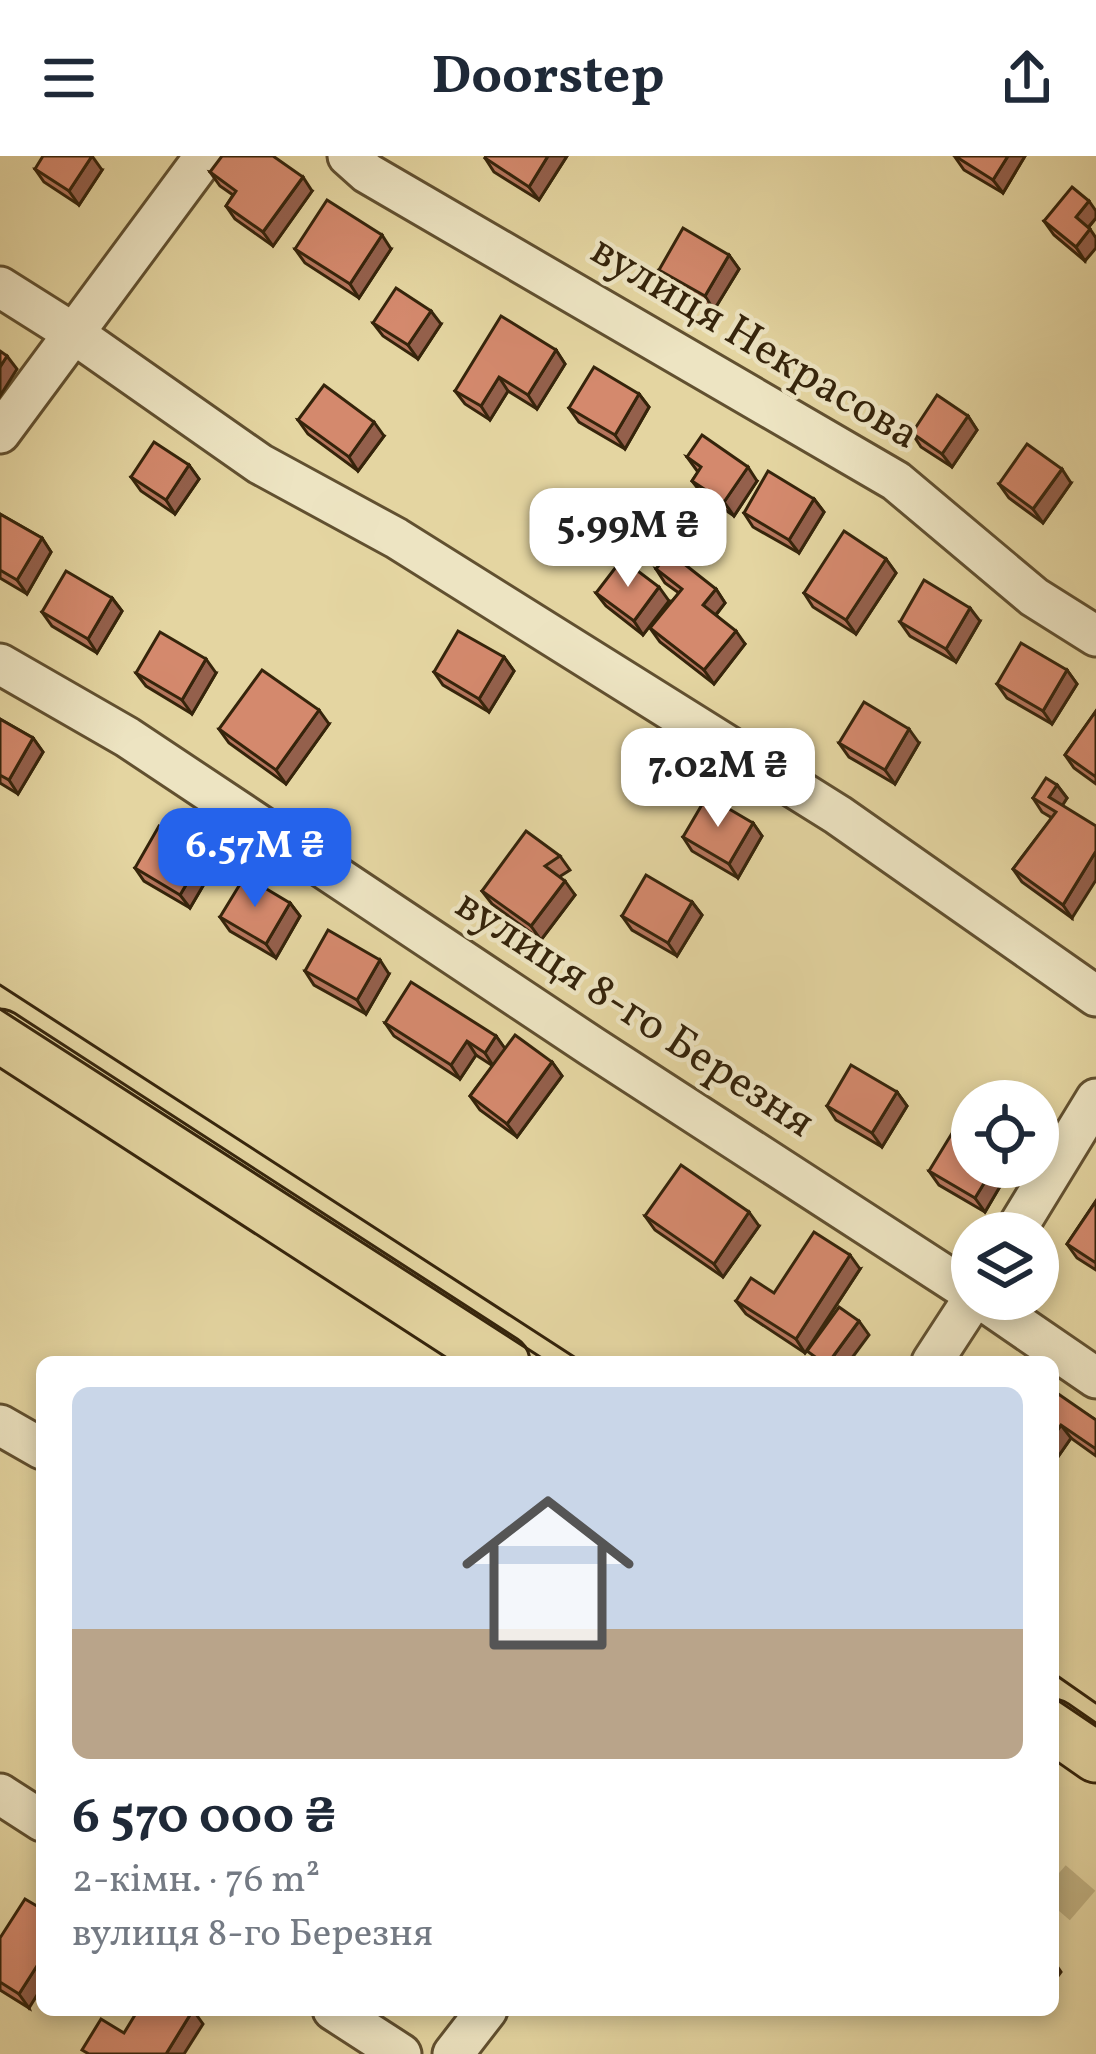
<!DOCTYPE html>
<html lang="uk">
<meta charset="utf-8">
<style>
body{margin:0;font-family:Vollkorn,serif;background:#f6f6f7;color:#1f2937;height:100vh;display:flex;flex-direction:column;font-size:45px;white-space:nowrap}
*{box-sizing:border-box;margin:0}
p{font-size:39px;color:#747a83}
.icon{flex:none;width:66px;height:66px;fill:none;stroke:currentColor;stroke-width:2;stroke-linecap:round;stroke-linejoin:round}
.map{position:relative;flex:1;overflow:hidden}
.details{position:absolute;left:36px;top:1200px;width:1023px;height:660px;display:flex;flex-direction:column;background:#fff;border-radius:18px;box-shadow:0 6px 18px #0003}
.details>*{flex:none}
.controls{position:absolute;left:951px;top:924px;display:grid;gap:24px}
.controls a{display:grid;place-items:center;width:108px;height:108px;border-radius:50%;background:#fff;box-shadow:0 6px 18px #0003;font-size:60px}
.price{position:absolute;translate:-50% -102px;padding:0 27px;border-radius:24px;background:#fff;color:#222;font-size:39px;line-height:78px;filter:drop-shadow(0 3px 6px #0008)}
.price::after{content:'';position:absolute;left:50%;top:72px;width:36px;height:27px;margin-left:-18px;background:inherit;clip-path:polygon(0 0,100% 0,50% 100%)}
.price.current{background:#2563eb;color:#fff}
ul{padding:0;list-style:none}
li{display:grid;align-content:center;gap:24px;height:636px;padding:0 36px}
li span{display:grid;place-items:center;height:372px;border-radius:18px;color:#555}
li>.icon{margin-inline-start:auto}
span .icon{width:216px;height:216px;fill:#fffc;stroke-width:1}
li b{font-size:51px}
header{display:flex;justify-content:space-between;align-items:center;height:156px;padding:0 36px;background:#fff;font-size:54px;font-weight:700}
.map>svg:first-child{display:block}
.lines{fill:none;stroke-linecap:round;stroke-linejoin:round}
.minor-tunnel{stroke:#c1b283;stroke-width:39;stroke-dasharray:39 20;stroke-linecap:butt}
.minor-casing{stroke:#615030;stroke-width:45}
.major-casing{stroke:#35240b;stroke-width:57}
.minor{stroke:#ede4c2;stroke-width:39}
.major{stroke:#e4d5a1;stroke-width:51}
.tram{stroke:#35240b;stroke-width:3}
.wall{fill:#b6765e;stroke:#35240b;stroke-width:3}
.shaded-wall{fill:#94604c;stroke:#35240b;stroke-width:3}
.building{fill:#d4896d;stroke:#35240b;stroke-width:3}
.labels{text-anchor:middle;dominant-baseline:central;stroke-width:9;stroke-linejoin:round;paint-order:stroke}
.street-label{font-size:45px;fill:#35240b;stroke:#ede4c2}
</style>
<header><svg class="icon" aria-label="menu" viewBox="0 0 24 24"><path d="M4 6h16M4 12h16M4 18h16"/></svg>Doorstep<svg class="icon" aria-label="share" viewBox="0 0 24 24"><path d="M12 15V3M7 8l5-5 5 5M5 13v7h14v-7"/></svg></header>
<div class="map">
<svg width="1096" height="1898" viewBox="0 0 1096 1898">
<rect width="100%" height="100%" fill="#e4d5a1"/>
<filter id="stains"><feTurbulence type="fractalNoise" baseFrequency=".00167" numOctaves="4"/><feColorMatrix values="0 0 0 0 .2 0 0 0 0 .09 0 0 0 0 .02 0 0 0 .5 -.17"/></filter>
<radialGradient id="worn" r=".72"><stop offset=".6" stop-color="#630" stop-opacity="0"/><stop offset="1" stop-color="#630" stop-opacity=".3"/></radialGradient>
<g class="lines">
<path class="minor-tunnel" d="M1053,1724L1096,1761"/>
<g class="minor-casing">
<g id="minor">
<path d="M348,0L367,17L896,325L1034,441L1096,480"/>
<path d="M0,131L73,177L260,308L396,382L838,659L1096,840"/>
<path d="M0,277L205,0"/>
<path d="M0,508L127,581L591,890L972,1137"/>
<path d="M1014,1077L1096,943"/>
<path d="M981,1143L1096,1222"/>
<path d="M932,1206L973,1143"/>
<path d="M0,1269L42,1293"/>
<path d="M0,1638L42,1665"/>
<path d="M333,1854L401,1898"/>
<path d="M453,1898L487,1854"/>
</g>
</g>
<g class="major-casing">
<g id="major">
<path d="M0,880L503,1206"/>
<path d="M1053,1570L1096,1600"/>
</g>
</g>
<use href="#minor" class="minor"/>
<use href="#major" class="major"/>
<g class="tram">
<path d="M0,829L582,1206"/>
<path d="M0,853L548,1206"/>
<path d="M1053,1517L1096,1547"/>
<path d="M1053,1541L1096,1570"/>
</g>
</g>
<g class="wall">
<path d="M486,0H567L539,44L494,16L485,2Z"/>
<path d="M1025,0L1003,37L964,14L955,1Z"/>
<path d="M35,13L102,14L79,49L44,26Z"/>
<path d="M210,16L312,35L273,90L235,63L226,50L233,39L220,30Z"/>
<path d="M1096,55V62L1088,72L1085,105L1054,79L1044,65Z"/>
<path d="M295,93H391L359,142L305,107Z"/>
<path d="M729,99L739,113L714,154L669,127L659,114Z"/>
<path d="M373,167L441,168L418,203L383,180Z"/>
<path d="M556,194L565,208L537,253L508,235L490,264L465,248L455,235Z"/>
<path d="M639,238L649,251L625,293L579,266L569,252Z"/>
<path d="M968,260L977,274L952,311L921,291L912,277Z"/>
<path d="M298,264L384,280L358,315L308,278Z"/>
<path d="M687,301L757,325L734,360L702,338L692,325L698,316Z"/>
<path d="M189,309L199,323L175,358L141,335L131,321Z"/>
<path d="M1071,327L1043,367L1009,342L999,328Z"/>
<path d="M814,343L824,356L799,397L753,371L744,357Z"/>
<path d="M0,358L42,382L51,396L27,438L0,422Z"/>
<path d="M886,403L896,417L856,478L813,451L804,437Z"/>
<path d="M656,413L716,433L725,447L716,459L745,488L714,528L660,486L650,472L679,437L665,427Z"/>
<path d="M596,437L669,445L643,479L606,450Z"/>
<path d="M112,442L122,455L97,497L52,470L42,456Z"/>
<path d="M980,465L956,506L910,480L900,466Z"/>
<path d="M504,501L514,515L489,556L443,529L434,516Z"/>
<path d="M1067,514L1077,528L1052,568L1007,542L997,528Z"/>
<path d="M136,517H216L192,558L146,530Z"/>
<path d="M1096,555V628L1074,612L1065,599Z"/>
<path d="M0,563L33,582L43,596L18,638L0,627Z"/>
<path d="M329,568L286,628L229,587L219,573Z"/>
<path d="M839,587H919L895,628L849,601Z"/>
<path d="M1057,629L1067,642L1062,649L1072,762L1022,726L1013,713L1052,662L1042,656L1033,642Z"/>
<path d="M753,667L762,680L738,722L692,695L683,681Z"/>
<path d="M205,697L214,711L190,752L144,725L135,712Z"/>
<path d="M560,700L570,714L559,721L575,739L541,784L492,748L482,735Z"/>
<path d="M692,746L702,759L677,800L632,774L622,760Z"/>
<path d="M290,747L300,760L276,802L230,775L220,761Z"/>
<path d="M305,815L389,818L366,858L314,829Z"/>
<path d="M385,867L496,880L505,893L552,906L562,920L517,981L480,954L470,940L493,910L476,899L460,923L394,880Z"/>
<path d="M897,936L907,950L882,991L836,964L827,950Z"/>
<path d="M929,1015H1009L985,1056L939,1029Z"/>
<path d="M1096,1045V1114L1077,1102L1067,1088Z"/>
<path d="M645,1060L759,1070L723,1121L655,1074Z"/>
<path d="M860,1113L805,1197L746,1158L736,1145L774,1137Z"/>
<path d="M1053,1237L1096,1264V1300L1071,1282L1053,1308Z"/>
<path d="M0,1782L29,1852L0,1834Z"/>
</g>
<g class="shaded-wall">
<path d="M92,0L102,14L79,49L69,35Z"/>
<path d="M548,0H567L539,44L529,31Z"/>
<path d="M1008,0H1025L1003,37L993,24Z"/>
<path d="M303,21L312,35L273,90L263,76Z"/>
<path d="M1089,45L1096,55V62L1085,75L1076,61Z"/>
<path d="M1090,73L1096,82V92L1085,105L1076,91Z"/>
<path d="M382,79L391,93L359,142L350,128Z"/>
<path d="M729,99L739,113L714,154L705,140Z"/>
<path d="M431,155L441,168L418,203L408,189Z"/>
<path d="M556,194L565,208L537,253L528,239Z"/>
<path d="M7,200L17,213L0,240V211Z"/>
<path d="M499,221L508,235L490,264L481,250Z"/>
<path d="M639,238L649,251L625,293L615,279Z"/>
<path d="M968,260L977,274L952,311L942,298Z"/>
<path d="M374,266L384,280L358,315L349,301Z"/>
<path d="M189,309L199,323L175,358L166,344Z"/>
<path d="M748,311L757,325L734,360L724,346Z"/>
<path d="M1062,313L1071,327L1043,367L1033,353Z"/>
<path d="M814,343L824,356L799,397L789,384Z"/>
<path d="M42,382L51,396L27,438L17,424Z"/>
<path d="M886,403L896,417L856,478L846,464Z"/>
<path d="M659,431L669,445L643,479L634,465Z"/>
<path d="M716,433L725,447L713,462L703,449Z"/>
<path d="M112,442L122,455L97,497L88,483Z"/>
<path d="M970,452L980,465L956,506L946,493Z"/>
<path d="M736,475L745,488L714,528L704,514Z"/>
<path d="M504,501L514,515L489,556L479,543Z"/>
<path d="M206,503L216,517L192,558L182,544Z"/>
<path d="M1067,514L1077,528L1052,568L1043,555Z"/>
<path d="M319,554L329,568L286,628L276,614Z"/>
<path d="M909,573L919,587L895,628L885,614Z"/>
<path d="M33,582L43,596L18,638L9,624Z"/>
<path d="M1057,629L1067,642L1059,655L1049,641Z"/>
<path d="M753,667L762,680L738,722L729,708Z"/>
<path d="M1096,695V724L1072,762L1063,749Z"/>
<path d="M205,697L214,711L190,752L180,739Z"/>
<path d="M565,725L575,739L541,784L531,770Z"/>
<path d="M692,746L702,759L677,800L668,787Z"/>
<path d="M290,747L300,760L276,802L266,788Z"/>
<path d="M380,804L389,818L366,858L357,844Z"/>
<path d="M496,880L506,894L494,911L485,897Z"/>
<path d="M467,885L476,899L460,923L451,909Z"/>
<path d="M552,906L562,920L517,981L507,968Z"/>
<path d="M897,936L907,950L882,991L872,977Z"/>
<path d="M994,1011H1006L1009,1015L985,1056L975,1042Z"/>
<path d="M749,1056L759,1070L723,1121L714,1108Z"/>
<path d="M850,1099L860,1113L805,1197L796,1183Z"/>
<path d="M859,1165L869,1179L849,1206H829Z"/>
<path d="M1061,1269L1071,1282L1053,1308V1281Z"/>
<path d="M42,1802V1831L29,1852L19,1838Z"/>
<path d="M1053,1804L1061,1816L1053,1827Z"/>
<path d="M193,1854L203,1868L184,1898H166Z"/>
</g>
<g class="building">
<path d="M43,0H92L69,35L35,13Z"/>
<path d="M222,0H273L303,21L263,76L226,50L236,35L210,16Z"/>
<path d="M486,0H548L529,31L485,2Z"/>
<path d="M955,0H1008L993,24Z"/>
<path d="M1072,31L1089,45L1076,61L1090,73L1076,91L1044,65Z"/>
<path d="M327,44L382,79L350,128L295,93Z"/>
<path d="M683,72L729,99L705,140L659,114Z"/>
<path d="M396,132L431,155L408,189L373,167Z"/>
<path d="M501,160L556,194L528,239L499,221L481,250L455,235Z"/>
<path d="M0,195L7,200L0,211Z"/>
<path d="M594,211L639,238L615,279L569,252Z"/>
<path d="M324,229L374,266L349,301L298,264Z"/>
<path d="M937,239L968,260L942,298L912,277Z"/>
<path d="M702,279L748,311L724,346L692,325L701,311L687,301Z"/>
<path d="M154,286L189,309L166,344L131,321Z"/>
<path d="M1027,288L1062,313L1033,353L999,328Z"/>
<path d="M768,315L814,343L789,384L744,357Z"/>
<path d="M0,358L42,382L17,424L0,414Z"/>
<path d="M844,375L886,403L846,464L804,437Z"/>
<path d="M669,396L716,433L703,449L736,475L704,514L650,472L682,433L656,413Z"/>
<path d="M622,403L659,431L634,465L596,437Z"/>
<path d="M66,415L112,442L88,483L42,456Z"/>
<path d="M924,424L970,452L946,493L900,466Z"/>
<path d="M458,475L504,501L479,543L434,516Z"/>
<path d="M160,476L206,503L182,544L136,517Z"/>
<path d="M1021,487L1067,514L1043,555L997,528Z"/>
<path d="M262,514L319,554L276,614L219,573Z"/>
<path d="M864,546L909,573L885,614L839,587Z"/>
<path d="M1096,555V621L1065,599Z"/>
<path d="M0,563L33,582L9,624L0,619Z"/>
<path d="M1046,622L1057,629L1049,641L1096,670V695L1063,749L1013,713L1056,656L1033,642Z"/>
<path d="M707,640L753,667L729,708L683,681Z"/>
<path d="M159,670L205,697L180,739L135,712Z"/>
<path d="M526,675L560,700L545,710L565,725L531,770L482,735Z"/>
<path d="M646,719L692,746L668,787L622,760Z"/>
<path d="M245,720L290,747L266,788L220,761Z"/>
<path d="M328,774L380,804L357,844L305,815Z"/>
<path d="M411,826L496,880L485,897L467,885L451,909L385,867Z"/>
<path d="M515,879L552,906L507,968L470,940Z"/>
<path d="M851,909L897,936L872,977L827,950Z"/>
<path d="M954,974L972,985V1011H994L975,1042L929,1015Z"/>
<path d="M681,1009L749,1056L714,1108L645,1060Z"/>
<path d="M1096,1045V1107L1067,1088Z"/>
<path d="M814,1076L850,1099L796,1183L736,1145L751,1122L774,1137Z"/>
<path d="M839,1151L859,1165L829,1206H822L807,1195Z"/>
<path d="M1054,1235L1096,1264V1293L1061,1269L1053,1281Z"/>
<path d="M25,1743L42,1753V1802L19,1838L0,1826V1782Z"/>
<path d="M138,1854H193L166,1898H89L82,1894L101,1863L124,1877Z"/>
</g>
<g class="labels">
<g class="street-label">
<text transform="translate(754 188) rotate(31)">вулиця Некрасова</text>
<text transform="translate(634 859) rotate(33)">вулиця 8-го Березня</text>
</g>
</g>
<rect width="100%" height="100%" filter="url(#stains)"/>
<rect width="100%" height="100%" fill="url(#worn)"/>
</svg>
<div class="controls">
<a><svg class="icon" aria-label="locate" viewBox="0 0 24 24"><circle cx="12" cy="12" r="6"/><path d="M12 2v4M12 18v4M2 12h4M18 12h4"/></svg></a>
<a><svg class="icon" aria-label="layers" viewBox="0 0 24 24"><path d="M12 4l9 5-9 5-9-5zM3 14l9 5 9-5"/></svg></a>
</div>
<b class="price" style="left:628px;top:434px">5.99M ₴</b>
<b class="price" style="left:718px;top:674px">7.02M ₴</b>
<b class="price current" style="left:255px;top:754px">6.57M ₴</b>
<section class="details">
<ul>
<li><span style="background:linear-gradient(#c9d6e8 65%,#b9a48a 0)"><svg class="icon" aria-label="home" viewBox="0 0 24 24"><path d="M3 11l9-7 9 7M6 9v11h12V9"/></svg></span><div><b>6 570 000 ₴</b><p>2-кімн. · 76 m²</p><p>вулиця 8-го Березня</p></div></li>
</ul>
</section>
</div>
